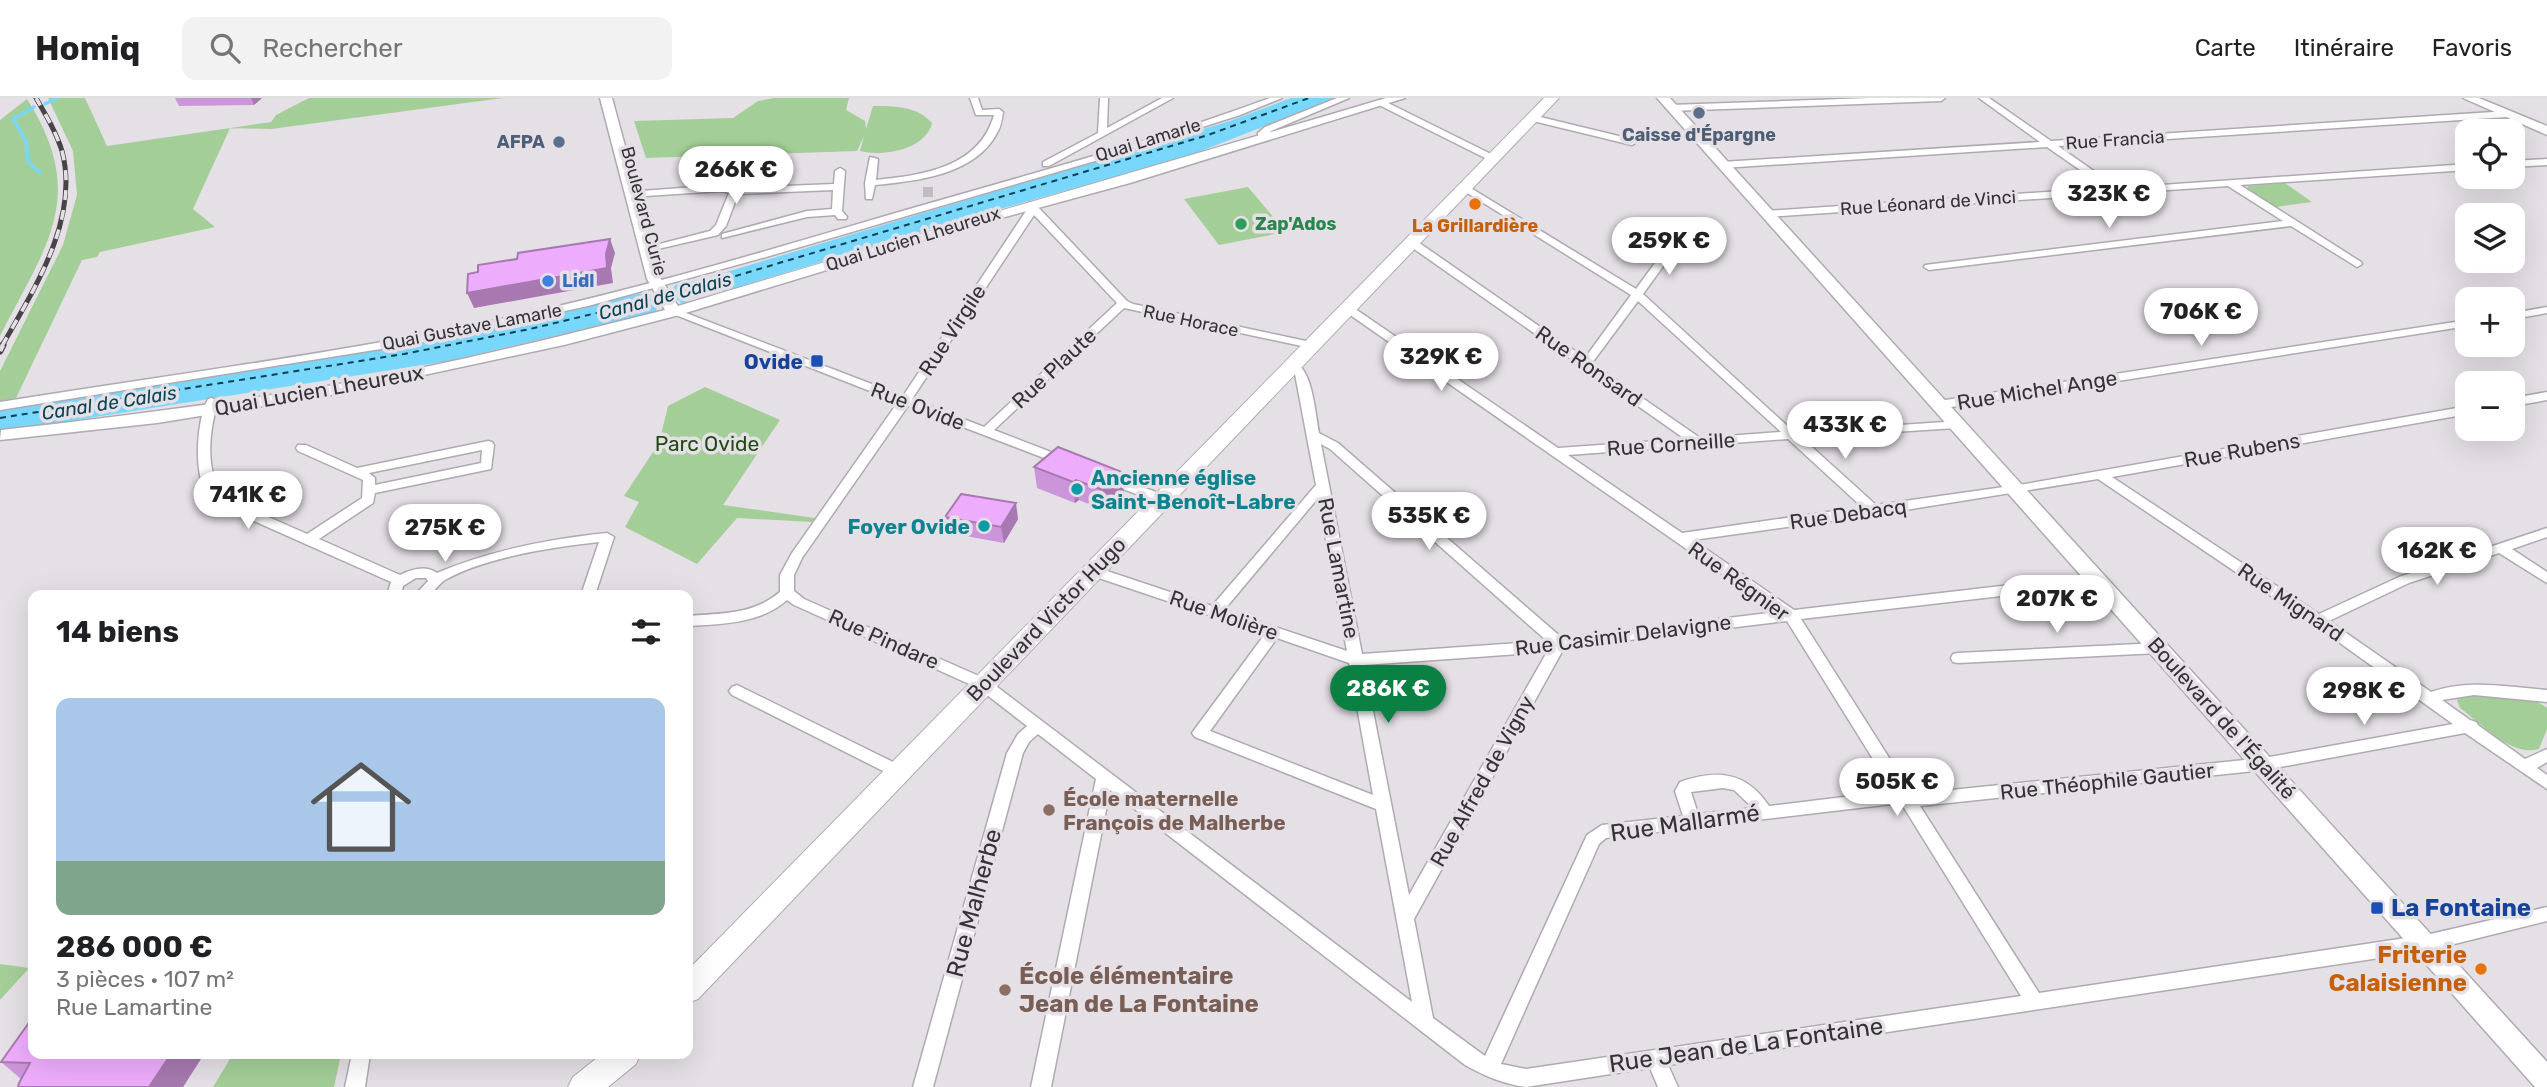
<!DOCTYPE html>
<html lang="fr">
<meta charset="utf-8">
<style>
body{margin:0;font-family:Rubik,sans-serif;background:#f2f2f2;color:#202124;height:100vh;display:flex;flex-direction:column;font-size:26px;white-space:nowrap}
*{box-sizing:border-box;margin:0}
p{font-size:23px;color:#757577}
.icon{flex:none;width:38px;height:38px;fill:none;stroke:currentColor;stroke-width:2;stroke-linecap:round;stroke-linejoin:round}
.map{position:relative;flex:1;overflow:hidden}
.side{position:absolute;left:28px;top:492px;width:665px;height:469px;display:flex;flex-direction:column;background:#fff;border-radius:14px;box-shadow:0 7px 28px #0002}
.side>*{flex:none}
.tools{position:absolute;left:2455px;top:21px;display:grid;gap:14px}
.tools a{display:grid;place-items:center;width:70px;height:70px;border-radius:14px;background:#fff;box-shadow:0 7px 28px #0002;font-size:35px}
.price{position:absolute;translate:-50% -60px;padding:0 16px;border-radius:24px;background:#fff;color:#222;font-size:23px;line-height:46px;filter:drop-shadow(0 2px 4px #0008)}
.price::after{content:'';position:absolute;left:50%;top:42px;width:21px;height:16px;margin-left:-10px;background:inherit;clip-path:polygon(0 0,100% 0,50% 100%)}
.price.current{background:#0b8043;color:#fff}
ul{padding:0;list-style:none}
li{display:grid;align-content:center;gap:14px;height:371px;padding:0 28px}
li+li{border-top:2px solid #e0e0e0}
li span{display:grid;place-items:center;height:217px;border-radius:14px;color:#555}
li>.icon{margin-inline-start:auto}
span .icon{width:126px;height:126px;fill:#fffc;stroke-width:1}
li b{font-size:30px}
h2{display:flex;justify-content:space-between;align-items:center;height:84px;padding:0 28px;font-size:30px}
header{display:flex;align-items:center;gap:42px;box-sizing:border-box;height:98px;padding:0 35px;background:#fff;border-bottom:2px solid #e0e0e0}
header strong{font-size:33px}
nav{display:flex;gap:38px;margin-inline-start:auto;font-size:24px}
.search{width:490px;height:63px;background:#f2f2f2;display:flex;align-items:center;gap:18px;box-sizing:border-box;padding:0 24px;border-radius:14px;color:#757577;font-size:26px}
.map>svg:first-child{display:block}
.green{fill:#a4ce97}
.water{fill:#78d7fa}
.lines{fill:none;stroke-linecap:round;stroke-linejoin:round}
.stream{stroke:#78d7fa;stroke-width:3.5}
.ferry{stroke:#084355;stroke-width:2;stroke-dasharray:6 5;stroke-linecap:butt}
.street-tunnel{stroke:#c2bcc3;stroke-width:10;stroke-dasharray:10 5;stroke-linecap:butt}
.street-casing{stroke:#afaab1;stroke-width:3}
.secondary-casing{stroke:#afaab1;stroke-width:3}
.primary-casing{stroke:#afaab1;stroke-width:2}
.street{fill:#fff;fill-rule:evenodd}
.secondary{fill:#fff;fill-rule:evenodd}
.primary{fill:#fff;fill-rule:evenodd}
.rail-far1-casing{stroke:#474448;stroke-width:5}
.rail-casing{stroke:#474448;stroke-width:7}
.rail-far1{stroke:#e5dfe6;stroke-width:3.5;stroke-dasharray:10;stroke-linecap:butt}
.rail{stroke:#e5dfe6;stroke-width:4.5;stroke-dasharray:12;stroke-linecap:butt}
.wall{fill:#cd95d9}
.shaded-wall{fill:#a779b0}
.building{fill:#eeadfc;stroke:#a779b0;stroke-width:2}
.service-dot{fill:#5c6f8a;stroke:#e5dfe6;stroke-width:2.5}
.food-dot{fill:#e8710a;stroke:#e5dfe6;stroke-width:2.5}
.leisure-dot{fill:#2e9e5b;stroke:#e5dfe6;stroke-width:2.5}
.shop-dot{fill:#3f7fe0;stroke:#e5dfe6;stroke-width:2.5}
.transit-dot{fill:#1a4fb4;stroke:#e5dfe6;stroke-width:2.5}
.culture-dot{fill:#0f9aa8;stroke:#e5dfe6;stroke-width:2.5}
.education-dot{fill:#8d6e63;stroke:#e5dfe6;stroke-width:2.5}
.labels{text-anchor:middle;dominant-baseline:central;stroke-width:7;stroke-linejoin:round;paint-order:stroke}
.far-service-label{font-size:18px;font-weight:bold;fill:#4e5e75;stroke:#e5dfe6}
.far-street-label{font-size:18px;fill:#343235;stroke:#e5dfe6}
.far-leisure-label{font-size:18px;font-weight:bold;fill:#27864d;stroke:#e5dfe6;text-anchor:start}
.far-food-label{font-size:18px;font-weight:bold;fill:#c56008;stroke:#e5dfe6}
.far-shop-label{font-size:18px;font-weight:bold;fill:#366cbe;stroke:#e5dfe6;text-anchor:start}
.far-water-label{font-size:19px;font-style:italic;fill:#084355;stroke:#e5dfe6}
.street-label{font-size:21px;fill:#343235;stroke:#e5dfe6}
.transit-label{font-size:21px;font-weight:bold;fill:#164399;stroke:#e5dfe6;text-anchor:end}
.park-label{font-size:21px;fill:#224a14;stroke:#e5dfe6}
.culture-label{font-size:21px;font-weight:bold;fill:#0d838f;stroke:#e5dfe6;text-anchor:start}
.education-label{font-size:21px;font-weight:bold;fill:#785e54;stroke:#e5dfe6;text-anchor:start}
.near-street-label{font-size:24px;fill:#343235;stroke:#e5dfe6}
.near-transit-label{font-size:24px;font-weight:bold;fill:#164399;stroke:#e5dfe6;text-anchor:start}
.near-food-label{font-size:24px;font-weight:bold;fill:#c56008;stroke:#e5dfe6;text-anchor:end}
.near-education-label{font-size:24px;font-weight:bold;fill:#785e54;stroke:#e5dfe6;text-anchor:start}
</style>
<header>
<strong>Homiq</strong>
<div class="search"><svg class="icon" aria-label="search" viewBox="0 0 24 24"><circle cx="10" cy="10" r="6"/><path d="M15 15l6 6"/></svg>Rechercher</div>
<nav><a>Carte</a><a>Itinéraire</a><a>Favoris</a></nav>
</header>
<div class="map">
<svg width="2547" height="989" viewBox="0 0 2547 989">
<rect width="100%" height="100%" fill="#e5dfe6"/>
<g class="green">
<path d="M48,0H85L107,48L271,24L276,17L309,0H503L271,31L230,30L193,111L215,129L100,154L97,159L82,162L16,300L0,303V273L63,147L77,97L73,53Z"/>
<path d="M774,0H849L846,12L865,23L866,31L873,8C895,8 917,8 932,25C926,52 882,59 860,53L864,38L857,53L646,60L634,23L733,20L758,3Z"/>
<path d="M27,1C89,99 46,147 0,238V22Z"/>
<path d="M2285,85L2312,104L2276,109L2247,91L2248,88Z"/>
<path d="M1248,89L1286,134L1219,147L1184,101Z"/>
<path d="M705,289L780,322L723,407L815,420L812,424L737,420L697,466L625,429L639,404L624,398L659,345L668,308Z"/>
<path d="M2464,598C2491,599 2525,593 2547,610V631L2539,651C2511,659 2482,626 2460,610L2457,602Z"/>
<path d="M0,866L29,870L0,902Z"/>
<path d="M233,956H341L334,989H213Z"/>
</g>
<path class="water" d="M1291,0H1337L1183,60L964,121L725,193C711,191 693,196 682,207L679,202L657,208L656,213L652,215L448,263L0,334V311L423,244L643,195L652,198L672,193L675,187L703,181L1230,23Z"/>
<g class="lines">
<g class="stream">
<path d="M45,6L57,0"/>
<path d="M34,9L13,21L26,43L28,64L40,75"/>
</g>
<g class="ferry">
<path d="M672,197L1208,37L1309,0"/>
<path d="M0,320L404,256L530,231L659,200"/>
</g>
<path class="street-tunnel" d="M928,89V99"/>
<g class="street-casing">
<g id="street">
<path d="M970,0H978L982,12L999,11L1003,14C1002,21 1001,29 997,35C975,77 917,83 875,87L872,101H866L865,85L870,59L878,61L876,82C923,77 979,70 994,17H976Z"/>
<path d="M1100,0H1108L1107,30L1162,0H1173L1049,68H1043V64L1098,35Z"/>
<path d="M1270,0H1282L1240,17L1112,58L766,159L588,208L412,246L0,312V304C156,279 312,259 467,228C613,199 756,156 899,114C1023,78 1148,45 1270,0Z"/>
<path d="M1337,0H1349L1271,33L1268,36L1266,43L1258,41V35L1265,29Z"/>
<path d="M1870,0H1945L1941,3L1670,13L1666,10L1670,7Z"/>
<path d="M1979,0H1989L2051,43L2508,13L2512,16L2508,19L2058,48L2118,90L2468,66V72L2240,87L2361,164L2362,166L2357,169L2291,128L1929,172L1924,169L1925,167L2283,123L2228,88L1766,119L1761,116L1766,113L2106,90L2047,49L1722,70L1717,67L1722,64L2040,44Z"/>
<path d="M1382,2L1495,58L1497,60L1489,62L1379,7L1378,5Z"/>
<path d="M1532,17L1635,42L1637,44L1632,47L1529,22V18Z"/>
<path d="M2547,61V67L2513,69V63Z"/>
<path d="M840,70L845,73L842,113L847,119L846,121H838L835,117L807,119L722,140V136L807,113L832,111L833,92L738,96L726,128L718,137L645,154L640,151L710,133L716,127L729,95L722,93L631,99L626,96L628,94L722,87L734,90L834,86L835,73Z"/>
<path d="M1464,86L1636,191L1671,143H1679L1680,145L1643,196L1794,334L1960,323L1962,326L1956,330L1802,340L1876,407L2025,386L2468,308V316L2112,379L2319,516L2399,479L2547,430V439L2512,451L2547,474V485L2499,455L2409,485L2329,523L2431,594C2469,581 2507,589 2547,592V604L2474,597L2442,602L2470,622L2476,624L2479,628L2525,661L2547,651V664L2537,670L2547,677V691L2465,635L2264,672L1920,708L2039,895L2426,837L2547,809V823L2426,853L1668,967L1678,989H1658L1650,970L1526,989C1503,986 1485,978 1465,967L1110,692L1051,989H1031L1096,681L1038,636L1029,644L1023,655L933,989H913L1007,655L1018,636L1027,628L978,590L794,507L787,502C760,526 722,526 688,528V518C721,515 753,517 780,494V477L792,455L898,304L668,214L670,212H678L903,298L1028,110L1025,107L1030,104L1037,108L1127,203L1133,206L1315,245V249L1311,250L1124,210L994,332L1069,361L1071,364L1065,368L908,308L802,460L794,477V493L804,501L988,582L1412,904L1376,711L1195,639L1192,635L1265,536L1087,476L1085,473L1092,468L1212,508L1316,387L1295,276L1287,266L1293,263C1313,271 1315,315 1319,335L1338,345L1562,540L1777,514L1343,212V208H1351L1558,350L1685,341L1407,146V142H1415L1585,260L1631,197L1461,91L1459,89ZM1034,117L1117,205L984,329L912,301ZM1638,203L1781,334L1700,340L1592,265ZM1788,341L1862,409L1682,435L1568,357ZM1321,346L1330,351L1547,543L1362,556ZM2098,381L2326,535L2453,626L2264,660L1912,696L1801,521L2097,487L2102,485L2104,482L2102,479L2097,477L1794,512L1693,442L1874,417ZM1318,400L1347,553L1224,512ZM1787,523L1893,693L1769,708C1746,674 1718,671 1680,684L1675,693L1683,718L1602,727L1587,737L1485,958L1433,920L1414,821L1564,550ZM1277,540L1349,565L1373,697L1210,633ZM1547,554L1409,797L1364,567ZM1723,690L1734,692L1753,710L1698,716L1691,694ZM1901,705L2021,898L1526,971L1501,966L1599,746L1606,740Z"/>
<path d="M2547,209V215L2513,221V215Z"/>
<path d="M2468,222V228L1939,311L1933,307L1939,303Z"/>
<path d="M2547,294V302L2513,308V300Z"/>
<path d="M212,300L218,304C209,332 203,380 228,401L307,436L362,400L363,382L298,353L296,350L298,347H306L357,370L488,343L492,344L494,347L491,371L375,395L373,405L319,441L400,477C412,471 426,467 437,475C491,452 549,441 607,435L614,439L595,497H581L599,444C553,449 486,459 445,482C440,485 435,492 430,497H415L428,483L426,480H416L403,488L401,497H387L391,484L218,407C213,402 207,397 204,390C194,368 197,322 208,301ZM482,352L481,365L375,387V380L369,375Z"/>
<path d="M1107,376L1167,398L1169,401L1162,405L1157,404L1102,383L1101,380L1102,377Z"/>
<path d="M2159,545L2164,546L2166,550L2164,554L2159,555L1958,565L1953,564L1951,560L1953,556L1958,555Z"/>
<path d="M737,587L905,670L907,674L905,678L899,680L893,678L732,597L729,593L732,589Z"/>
<path d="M352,956H370L365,989H345Z"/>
</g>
</g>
<g class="secondary-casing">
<g id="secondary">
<path d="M600,0H612L661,181L678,208C913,137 1150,70 1386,0H1405L1130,85L968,129L679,217L564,247L331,297L157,325L0,342L1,332C111,320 219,306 328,288C441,268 554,240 665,212L647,181Z"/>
<path d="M1657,0H1670L2547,964V989H2535Z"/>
<path d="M2463,0H2479L2547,28V37Z"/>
</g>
</g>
<g class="primary-casing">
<g id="primary">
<path d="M1544,0H1559L698,901L688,905V872Z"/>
<path d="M602,956H640L636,966L608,989H568L573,979Z"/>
</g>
</g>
<use href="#street" class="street"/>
<use href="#secondary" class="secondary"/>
<use href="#primary" class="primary"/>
<g class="rail-far1-casing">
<path id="rail-far1" d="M2,248C34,191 80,121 62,53C56,34 46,17 36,0"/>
</g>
<g class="rail-casing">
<path id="rail" d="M0,253L3,247"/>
</g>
<use href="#rail-far1" class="rail-far1"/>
<use href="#rail" class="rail"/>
</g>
<g class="wall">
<path d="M175,0H262L254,7L179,8Z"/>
<path d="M1034,369L1124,394L1105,413L1079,402L1075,405L1037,390Z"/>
<path d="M945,419L1018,421L1004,445L949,435Z"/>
<path d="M33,956H204L183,989L21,981L1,964Z"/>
</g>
<g class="shaded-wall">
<path d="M251,0H262L254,7Z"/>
<path d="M610,141L615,155L611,170L613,185L474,210L467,195L606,156Z"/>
<path d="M1122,374L1124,394L1105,413L1103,392Z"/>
<path d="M1076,382L1079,402L1075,405L1073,384Z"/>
<path d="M1016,405L1018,421L1004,445L1001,429Z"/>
<path d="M171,956H204L183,989H149Z"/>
</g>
<g class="building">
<path d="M610,141L606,156L607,170L467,195L468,176L478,174V167L517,161L518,155Z"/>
<path d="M1058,349L1122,374L1103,392L1076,382L1073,384L1034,369Z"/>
<path d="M961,396L1016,405L1001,429L945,419Z"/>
<path d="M33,919V956H171L149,989H18L19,985L30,965L1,964Z"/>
</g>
<g class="service-dot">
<circle cx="1699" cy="15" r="7"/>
<circle cx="559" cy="44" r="7"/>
</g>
<g class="food-dot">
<circle cx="1475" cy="106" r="7"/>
<circle cx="2481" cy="871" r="7"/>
</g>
<circle class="leisure-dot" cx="1241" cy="126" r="7"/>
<circle class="shop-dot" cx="548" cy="183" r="7"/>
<g class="transit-dot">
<rect x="810" y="256" width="14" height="14" rx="3.5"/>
<rect x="2370" y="803" width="14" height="14" rx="3.5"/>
</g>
<g class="culture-dot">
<circle cx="1077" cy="391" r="7"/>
<circle cx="984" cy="428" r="7"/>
</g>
<g class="education-dot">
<circle cx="1049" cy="712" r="7"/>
<circle cx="1005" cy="892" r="7"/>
</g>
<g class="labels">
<g class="far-service-label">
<text x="1699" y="37">Caisse d'Épargne</text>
<text x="545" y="44" text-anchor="end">AFPA</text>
</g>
<g class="far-street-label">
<text transform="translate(1148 42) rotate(-17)">Quai Lamarle</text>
<text transform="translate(2115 42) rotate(-4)">Rue Francia</text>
<text transform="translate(1928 105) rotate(-4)">Rue Léonard de Vinci</text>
<text transform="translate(644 113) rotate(75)">Boulevard Curie</text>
<text transform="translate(913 141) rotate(-17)">Quai Lucien Lheureux</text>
<text transform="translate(1191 223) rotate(12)">Rue Horace</text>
<text transform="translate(472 229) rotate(-11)">Quai Gustave Lamarle</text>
</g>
<g class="far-leisure-label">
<text x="1255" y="126">Zap'Ados</text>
</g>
<g class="far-food-label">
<text x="1475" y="128">La Grillardière</text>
</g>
<g class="far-shop-label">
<text x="562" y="183">Lidl</text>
</g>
<g class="far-water-label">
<text transform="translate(665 198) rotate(-15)">Canal de Calais</text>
<text transform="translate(109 305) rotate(-9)">Canal de Calais</text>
</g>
<g class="street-label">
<text transform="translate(952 232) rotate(-57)">Rue Virgile</text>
<text transform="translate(1589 268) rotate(35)">Rue Ronsard</text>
<text transform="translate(1054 270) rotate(-43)">Rue Plaute</text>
<text transform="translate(319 292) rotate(-10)">Quai Lucien Lheureux</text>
<text transform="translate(2037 292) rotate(-9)">Rue Michel Ange</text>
<text transform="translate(918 308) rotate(21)">Rue Ovide</text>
<text transform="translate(1671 346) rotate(-4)">Rue Corneille</text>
<text transform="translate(2242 352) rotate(-10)">Rue Rubens</text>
<text transform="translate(1848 416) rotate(-8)">Rue Debacq</text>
<text transform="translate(1339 470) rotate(79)">Rue Lamartine</text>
<text transform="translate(1739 483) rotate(36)">Rue Régnier</text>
<text transform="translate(2291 504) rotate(34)">Rue Mignard</text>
<text transform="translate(1224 517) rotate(19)">Rue Molière</text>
<text transform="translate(1046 521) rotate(-46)">Boulevard Victor Hugo</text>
<text transform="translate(1623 537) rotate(-7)">Rue Casimir Delavigne</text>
<text transform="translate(884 541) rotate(24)">Rue Pindare</text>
<text transform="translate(2222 620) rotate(48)">Boulevard de l'Égalité</text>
<text transform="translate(1482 683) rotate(-61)">Rue Alfred de Vigny</text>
<text transform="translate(2107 683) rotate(-6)">Rue Théophile Gautier</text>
</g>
<g class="transit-label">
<text x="803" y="263">Ovide</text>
</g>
<g class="park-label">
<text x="707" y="345">Parc Ovide</text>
</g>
<g class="culture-label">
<text x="1091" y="379">Ancienne église<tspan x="1091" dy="24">Saint-Benoît-Labre</tspan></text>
<text x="970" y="428" text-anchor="end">Foyer Ovide</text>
</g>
<g class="education-label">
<text x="1063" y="700">École maternelle<tspan x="1063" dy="24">François de Malherbe</tspan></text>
</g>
<g class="near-street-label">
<text transform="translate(1685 725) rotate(-8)">Rue Mallarmé</text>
<text transform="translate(974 805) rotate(-75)">Rue Malherbe</text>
<text transform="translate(1746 947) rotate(-8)">Rue Jean de La Fontaine</text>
</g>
<g class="near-transit-label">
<text x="2391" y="810">La Fontaine</text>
</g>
<g class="near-food-label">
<text x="2467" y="857">Friterie<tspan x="2467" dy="28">Calaisienne</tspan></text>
</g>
<g class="near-education-label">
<text x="1019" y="878">École élémentaire<tspan x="1019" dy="28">Jean de La Fontaine</tspan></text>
</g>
</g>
</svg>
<div class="tools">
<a><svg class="icon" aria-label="locate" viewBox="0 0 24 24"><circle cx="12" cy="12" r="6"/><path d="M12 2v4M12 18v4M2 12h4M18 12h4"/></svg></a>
<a><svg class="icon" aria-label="layers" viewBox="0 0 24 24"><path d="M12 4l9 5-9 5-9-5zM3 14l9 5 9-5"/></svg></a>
<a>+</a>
<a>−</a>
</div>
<b class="price" style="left:736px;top:108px">266K €</b>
<b class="price" style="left:2109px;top:132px">323K €</b>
<b class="price" style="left:1669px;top:179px">259K €</b>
<b class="price" style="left:2201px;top:250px">706K €</b>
<b class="price" style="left:1441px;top:295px">329K €</b>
<b class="price" style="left:1845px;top:363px">433K €</b>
<b class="price" style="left:248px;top:433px">741K €</b>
<b class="price" style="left:1429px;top:454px">535K €</b>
<b class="price" style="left:445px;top:466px">275K €</b>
<b class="price" style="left:2437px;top:489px">162K €</b>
<b class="price" style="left:2057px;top:537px">207K €</b>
<b class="price current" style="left:1388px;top:627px">286K €</b>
<b class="price" style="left:2364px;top:629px">298K €</b>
<b class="price" style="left:1897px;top:720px">505K €</b>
<section class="side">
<h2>14 biens<svg class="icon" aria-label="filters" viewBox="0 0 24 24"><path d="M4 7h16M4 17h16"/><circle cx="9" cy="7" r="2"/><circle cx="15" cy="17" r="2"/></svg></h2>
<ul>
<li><span style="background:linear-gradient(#a9c7e8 75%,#7fa58c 0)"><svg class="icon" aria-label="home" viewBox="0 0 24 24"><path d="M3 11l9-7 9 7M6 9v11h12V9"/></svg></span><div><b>286 000 €</b><p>3 pièces · 107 m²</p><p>Rue Lamartine</p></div></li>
</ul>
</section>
</div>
